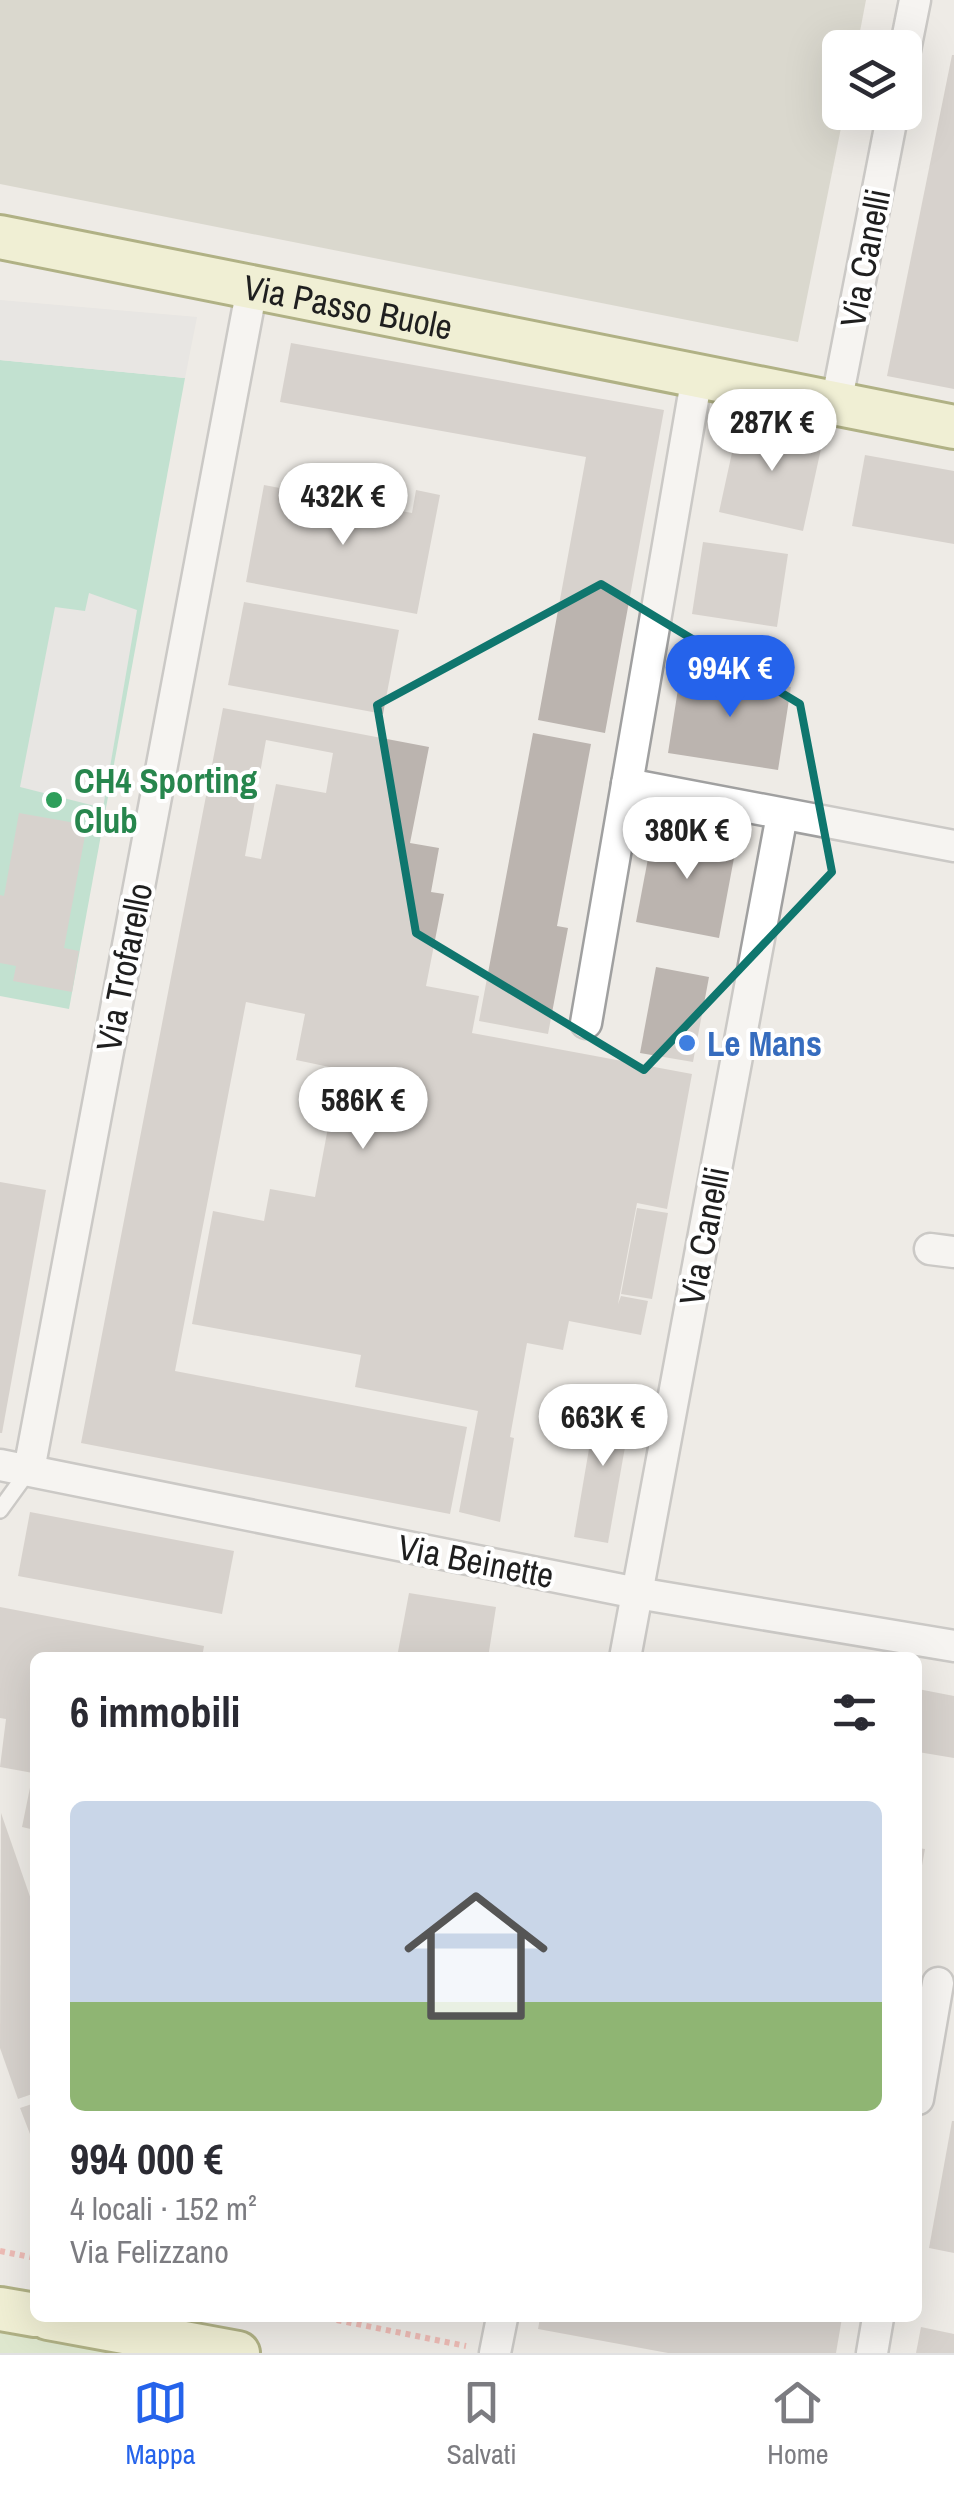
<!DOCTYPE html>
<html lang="it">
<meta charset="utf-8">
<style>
body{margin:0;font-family:"Archivo Narrow",sans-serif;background:#f7f7f7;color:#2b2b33;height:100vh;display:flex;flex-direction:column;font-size:38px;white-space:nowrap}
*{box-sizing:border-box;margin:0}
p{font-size:32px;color:#7c7c81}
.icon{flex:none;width:55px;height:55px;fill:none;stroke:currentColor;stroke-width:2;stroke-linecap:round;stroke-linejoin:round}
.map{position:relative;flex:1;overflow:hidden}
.panel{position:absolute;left:30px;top:1652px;width:892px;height:670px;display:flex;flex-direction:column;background:#fff;border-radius:15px;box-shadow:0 10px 40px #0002}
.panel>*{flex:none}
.buttons{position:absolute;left:822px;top:30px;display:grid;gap:20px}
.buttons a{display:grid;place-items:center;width:100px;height:100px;border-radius:15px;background:#fff;box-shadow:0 10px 40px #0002;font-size:50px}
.price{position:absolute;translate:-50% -85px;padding:0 22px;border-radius:35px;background:#fff;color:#222;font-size:32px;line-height:65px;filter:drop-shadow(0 2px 5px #0008)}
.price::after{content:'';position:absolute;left:50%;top:60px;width:30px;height:22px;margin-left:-15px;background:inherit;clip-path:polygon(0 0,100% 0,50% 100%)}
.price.active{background:#2563eb;color:#fff}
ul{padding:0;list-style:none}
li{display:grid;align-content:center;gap:20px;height:530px;padding:0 40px}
li span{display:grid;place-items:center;height:310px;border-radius:15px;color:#555}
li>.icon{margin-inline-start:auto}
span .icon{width:180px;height:180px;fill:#fffc;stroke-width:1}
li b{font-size:42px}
h2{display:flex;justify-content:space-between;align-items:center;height:120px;padding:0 40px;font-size:42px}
.dock{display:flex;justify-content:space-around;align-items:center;height:140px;border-top:2px solid #e1e1e2;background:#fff;font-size:28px;color:#7c7c81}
.dock a{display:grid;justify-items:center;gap:5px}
.dock .active{color:#2563eb}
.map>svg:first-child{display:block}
.construction{fill:#c2c1b2}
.grass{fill:#cbe3b1}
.pitch{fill:#8cd5b6}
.parking{fill:#dfdfdf}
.building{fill:#bbb4af;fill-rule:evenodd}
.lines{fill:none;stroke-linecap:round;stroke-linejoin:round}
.lane-casing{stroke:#a0a0a0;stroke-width:20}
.street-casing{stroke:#a0a0a0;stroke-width:35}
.secondary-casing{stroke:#646b10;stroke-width:48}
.path{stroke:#eb827a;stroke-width:6;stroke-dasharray:5 5;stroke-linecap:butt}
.lane{stroke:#fff;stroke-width:15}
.street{stroke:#fff;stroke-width:30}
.secondary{stroke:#f2f3bf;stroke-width:42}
.marked{fill:none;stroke:#0f766e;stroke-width:8;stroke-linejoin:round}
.leisure-dot{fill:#2e9e5b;stroke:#fff;stroke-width:4}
.shop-dot{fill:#3f7fe0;stroke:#fff;stroke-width:4}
.labels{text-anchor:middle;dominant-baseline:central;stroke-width:8;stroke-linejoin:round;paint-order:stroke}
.street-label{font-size:35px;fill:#1f1f1f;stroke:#fff}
.leisure-label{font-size:35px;font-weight:bold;fill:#27864d;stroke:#fff;text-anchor:start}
.shop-label{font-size:35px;font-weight:bold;fill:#366cbe;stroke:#fff;text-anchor:start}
</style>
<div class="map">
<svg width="954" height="2353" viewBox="0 0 954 2353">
<rect width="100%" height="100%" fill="#eeebe6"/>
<path class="construction" d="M0,0H866L857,47L840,48V112L844,113L798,342L0,184Z"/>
<path class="grass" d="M0,2330L122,2353H0Z"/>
<path class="pitch" d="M0,360L185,378L69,1009L0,996Z"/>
<g class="parking">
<path d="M0,300L197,317L185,378L0,360Z"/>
<path d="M89,593L137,610L103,808L20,787L55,607L85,611Z"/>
</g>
<g class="building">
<path d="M952,55H954V389L887,376Z"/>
<path d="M291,343L664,410L605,733L538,720L586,457L280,402Z"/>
<path d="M740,416L824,435L803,531L719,512Z"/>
<path d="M865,455L954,471V544L852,526Z"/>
<path d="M264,485L412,513L416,490L440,495L417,614L246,582Z"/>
<path d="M703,542L788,554L777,627L692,614Z"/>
<path d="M244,602L399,630L383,714L228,685Z"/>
<path d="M681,670L791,687L778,770L668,753Z"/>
<path d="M223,708L429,747L410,843L439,848L431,892L444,894L426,986L479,996L472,1033L692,1074L667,1209L637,1203L618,1304L621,1296L648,1301L641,1335L569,1321L563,1350L527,1343L510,1437L514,1438L500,1522L459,1512L478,1411L355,1387L361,1355L192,1324L213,1211L264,1221L270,1189L315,1197L339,1069L296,1060L305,1014L246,1002L175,1371L467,1427L450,1514L81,1443ZM266,740L333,753L326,793L276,784L261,859L245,856Z"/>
<path d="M533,733L591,744L557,926L568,928L548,1034L479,1021Z"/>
<path d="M19,813L87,825L64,948L79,951L72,992L13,981L16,966L0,963V895L4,896Z"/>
<path d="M654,827L737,842L719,938L636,922Z"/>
<path d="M656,967L709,977L693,1062L640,1053Z"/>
<path d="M0,1182L46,1190L2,1433H0Z"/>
<path d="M637,1208L668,1213L652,1299L621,1294Z"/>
<path d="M598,1396L633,1402L608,1543L574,1537Z"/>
<path d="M30,1512L234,1551L222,1614L18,1576Z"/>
<path d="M409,1593L496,1607L488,1658L397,1657Z"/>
<path d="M0,1607L204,1646L202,1658H35V1830L22,1827L33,1773L0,1767L6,1719L0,1718Z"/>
<path d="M918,1689L954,1696V1758L918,1752Z"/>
<path d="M1,1813L35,1911V2093L18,2099L0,2048Z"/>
<path d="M918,1848L925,1849L919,1882H918Z"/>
<path d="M35,2103V2147L20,2108Z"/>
<path d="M952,2121H954V2253L929,2248Z"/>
<path d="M540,2318H842L836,2353H668L538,2329Z"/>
<path d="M921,2327L954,2334V2353H916Z"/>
</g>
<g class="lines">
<g class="lane-casing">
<path id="lane" d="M0,1510L29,1470"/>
</g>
<g class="street-casing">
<g id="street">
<path d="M905,50L915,0"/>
<path d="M836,404L893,112"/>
<path d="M627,784L954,846"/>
<path d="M586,1023L697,376"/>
<path d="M930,1249L954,1252"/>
<path d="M0,1465L637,1593L954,1646"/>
<path d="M29,1470L252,288"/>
<path d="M625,1658L782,815"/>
<path d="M918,2099L938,1983"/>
<path d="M495,2353L502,2318"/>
<path d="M872,2353L878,2318"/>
</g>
</g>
<g class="secondary-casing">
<g id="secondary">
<path id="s1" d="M0,237L954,427"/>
<path d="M0,2309L35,2315"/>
<path d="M48,2318L238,2353"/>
</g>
</g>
<g class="path">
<path d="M0,2251L35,2258"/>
<path d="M327,2318L466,2346"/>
</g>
<use href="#lane" class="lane"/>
<use href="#street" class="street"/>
<use href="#secondary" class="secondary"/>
</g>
<path d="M0 0H954V2353H0ZM601,584L800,704L832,872L644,1070L416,933L377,705Z" fill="#eeebe6" fill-opacity=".55" fill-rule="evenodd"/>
<path class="marked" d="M601,584L800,704L832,872L644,1070L416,933L377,705Z"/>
<circle class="leisure-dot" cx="54" cy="800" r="10"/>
<circle class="shop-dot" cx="687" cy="1043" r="10"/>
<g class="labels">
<g class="street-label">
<text transform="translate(865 258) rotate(-79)">Via Canelli</text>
<text stroke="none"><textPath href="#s1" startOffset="355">Via Passo Buole</textPath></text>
<text transform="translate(124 967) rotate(-79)">Via Trofarello</text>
<text transform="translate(704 1236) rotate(-79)">Via Canelli</text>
<text transform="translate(476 1561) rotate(11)">Via Beinette</text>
</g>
<g class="leisure-label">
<text x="74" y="780">CH4 Sporting<tspan x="74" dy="40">Club</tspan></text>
</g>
<g class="shop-label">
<text x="707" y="1043">Le Mans</text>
</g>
</g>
</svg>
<div class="buttons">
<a><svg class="icon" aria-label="layers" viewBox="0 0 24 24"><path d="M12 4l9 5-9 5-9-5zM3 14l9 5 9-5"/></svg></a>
</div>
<b class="price" style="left:772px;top:474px">287K €</b>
<b class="price" style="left:343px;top:548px">432K €</b>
<b class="price active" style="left:730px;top:720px">994K €</b>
<b class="price" style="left:687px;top:882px">380K €</b>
<b class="price" style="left:363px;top:1152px">586K €</b>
<b class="price" style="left:603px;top:1469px">663K €</b>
<section class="panel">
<h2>6 immobili<svg class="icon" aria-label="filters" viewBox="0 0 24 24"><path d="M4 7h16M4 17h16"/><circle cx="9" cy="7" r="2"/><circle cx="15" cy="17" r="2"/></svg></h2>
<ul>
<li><span style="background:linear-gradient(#c9d6e8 65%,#8fb573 0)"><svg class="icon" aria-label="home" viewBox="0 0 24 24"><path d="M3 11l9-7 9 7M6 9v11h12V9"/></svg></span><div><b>994 000 €</b><p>4 locali · 152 m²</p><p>Via Felizzano</p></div></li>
</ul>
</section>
</div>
<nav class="dock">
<a class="active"><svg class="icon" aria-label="map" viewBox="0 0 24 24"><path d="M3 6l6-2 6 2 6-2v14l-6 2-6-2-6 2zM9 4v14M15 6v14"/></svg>Mappa</a>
<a><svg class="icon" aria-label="saved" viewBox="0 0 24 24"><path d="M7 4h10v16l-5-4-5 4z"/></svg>Salvati</a>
<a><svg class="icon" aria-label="home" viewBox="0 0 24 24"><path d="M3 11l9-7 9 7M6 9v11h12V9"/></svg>Home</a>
</nav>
